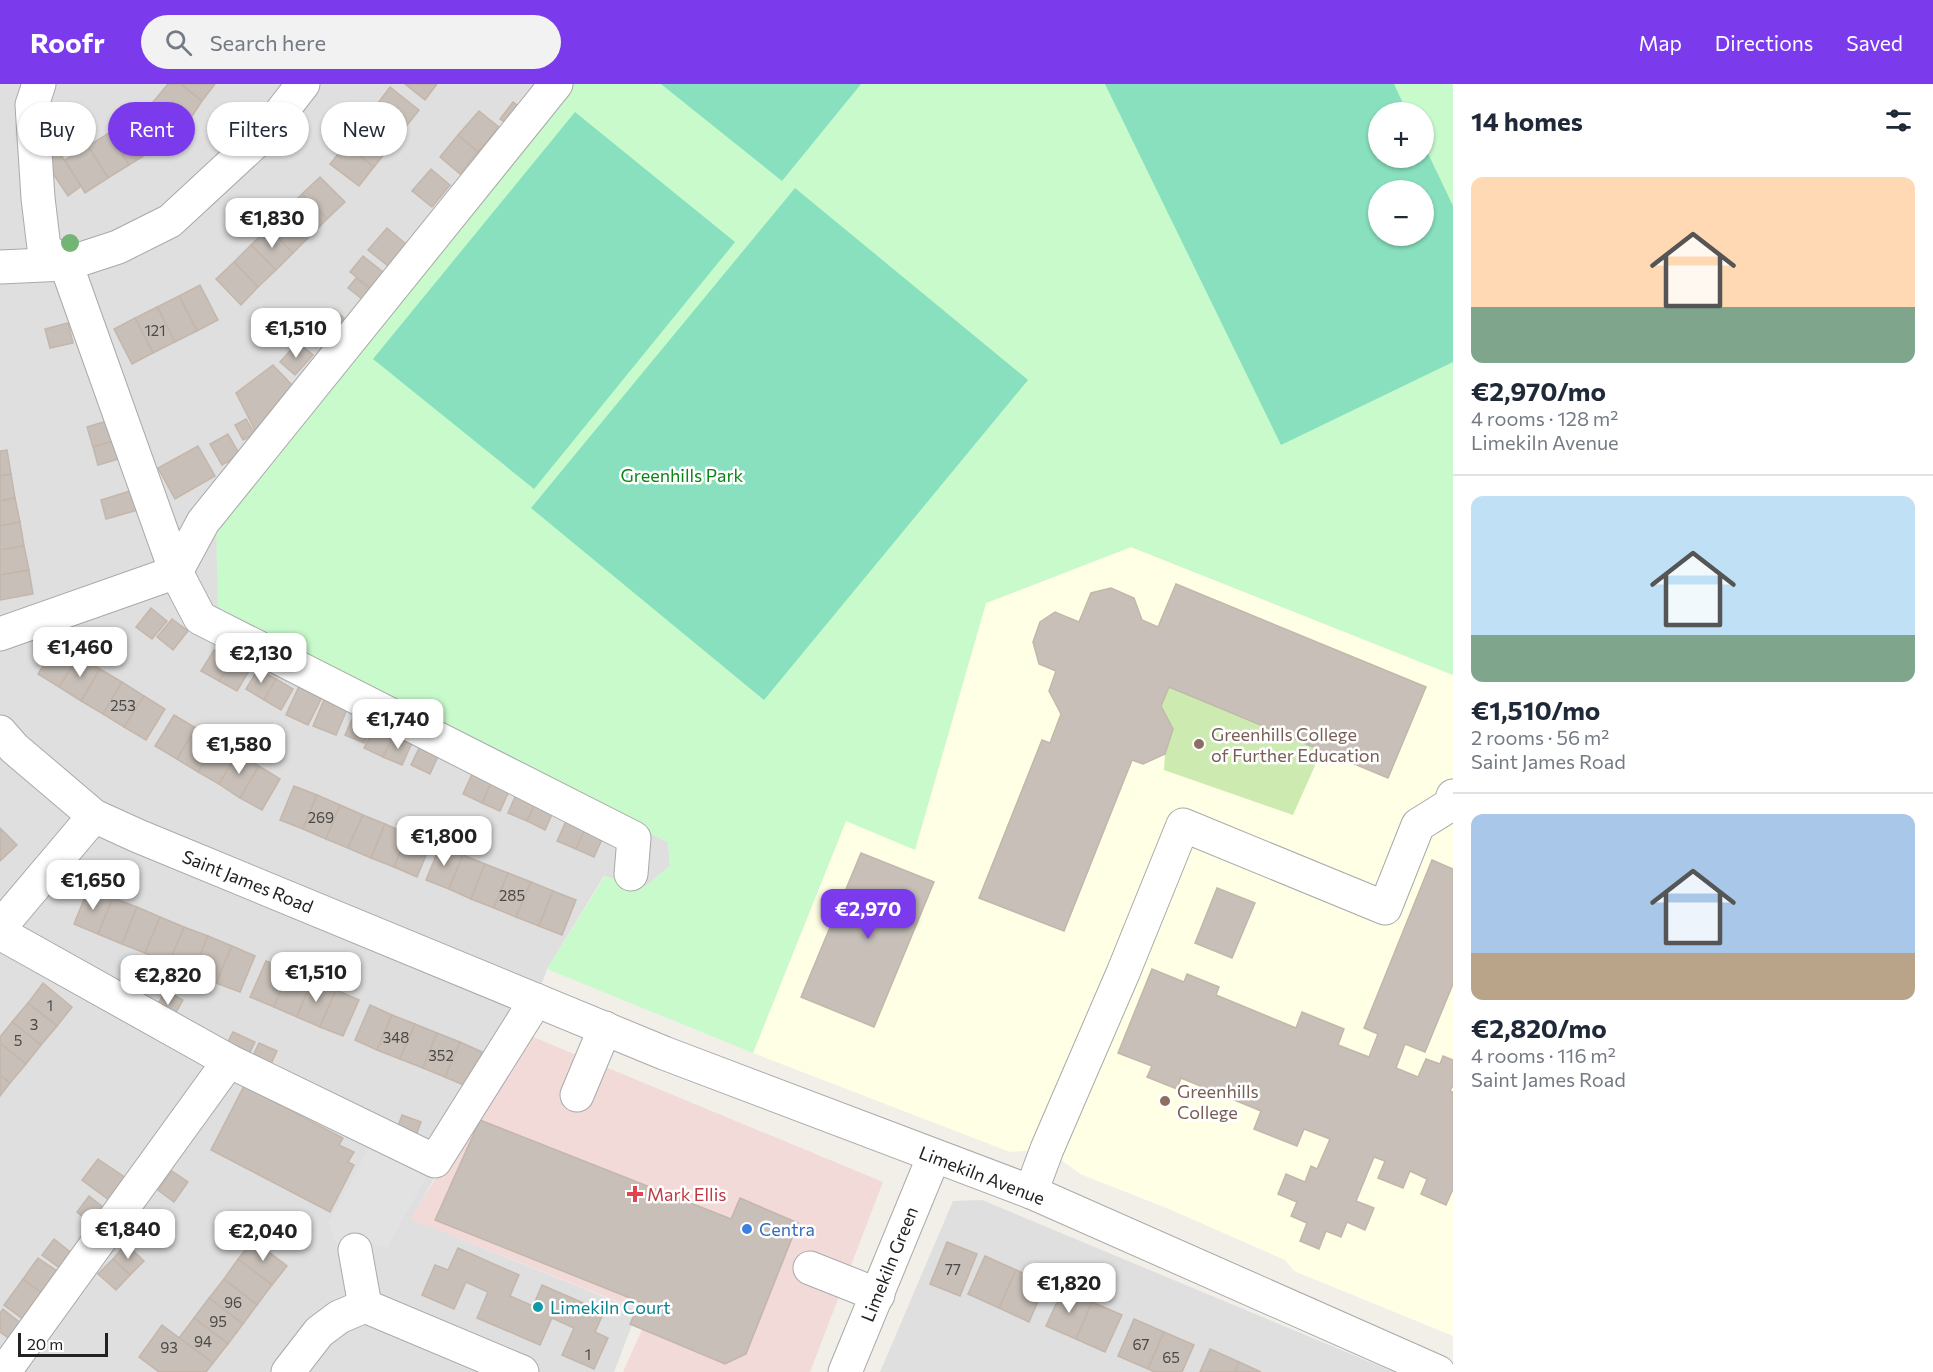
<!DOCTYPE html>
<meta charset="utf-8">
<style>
body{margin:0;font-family:Commissioner,sans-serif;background:#f2f2f3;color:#1f2937;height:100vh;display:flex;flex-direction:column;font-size:22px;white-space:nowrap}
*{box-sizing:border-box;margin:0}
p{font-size:20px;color:#747a83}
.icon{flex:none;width:33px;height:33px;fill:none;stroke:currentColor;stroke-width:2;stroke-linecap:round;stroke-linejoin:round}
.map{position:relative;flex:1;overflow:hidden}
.details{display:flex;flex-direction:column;background:#fff;width:480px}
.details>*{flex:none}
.top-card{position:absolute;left:18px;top:18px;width:570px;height:54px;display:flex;gap:12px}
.fabs{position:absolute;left:1368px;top:18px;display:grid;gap:12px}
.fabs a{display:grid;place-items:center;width:66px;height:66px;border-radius:50%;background:#fff;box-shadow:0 2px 4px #0004;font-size:30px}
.scale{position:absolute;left:18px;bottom:15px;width:90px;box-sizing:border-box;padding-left:6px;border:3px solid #222;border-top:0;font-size:16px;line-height:21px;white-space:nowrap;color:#222;-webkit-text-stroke:4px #fff;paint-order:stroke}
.price{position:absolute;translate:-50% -51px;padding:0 14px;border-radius:12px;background:#fff;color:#222;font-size:20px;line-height:39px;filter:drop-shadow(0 2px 3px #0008)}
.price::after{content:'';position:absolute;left:50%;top:36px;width:18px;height:14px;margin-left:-9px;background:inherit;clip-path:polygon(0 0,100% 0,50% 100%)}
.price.selected{background:#7c3aed;color:#fff}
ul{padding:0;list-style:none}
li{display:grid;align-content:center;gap:12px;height:318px;padding:0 18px}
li+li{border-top:2px solid #e0e1e3}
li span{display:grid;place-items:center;height:186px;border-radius:12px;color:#555}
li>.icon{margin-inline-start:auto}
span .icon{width:108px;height:108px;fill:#fffc;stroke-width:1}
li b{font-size:26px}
h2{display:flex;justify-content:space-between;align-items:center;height:72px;padding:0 18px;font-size:26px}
.pill{padding:0 21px;border-radius:27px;background:#fff;box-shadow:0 2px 4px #0004;font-size:21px;line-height:54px}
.pill.selected{background:#7c3aed;color:#fff}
header{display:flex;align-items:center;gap:36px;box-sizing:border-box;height:84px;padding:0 30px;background:#7c3aed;color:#fff}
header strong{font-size:28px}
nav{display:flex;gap:33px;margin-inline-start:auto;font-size:21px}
.search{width:420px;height:54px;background:#f2f2f3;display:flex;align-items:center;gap:15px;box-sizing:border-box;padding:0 21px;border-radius:33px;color:#747a83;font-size:22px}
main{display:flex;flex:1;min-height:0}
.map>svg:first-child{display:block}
.residential{fill:#e0dfdf}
.commercial{fill:#f2dad9}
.education{fill:#ffffe5}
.grass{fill:#cdebb0}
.park{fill:#c8facc;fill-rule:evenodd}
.pitch{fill:#88e0be;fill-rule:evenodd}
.parking{fill:#e2e2e2}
.building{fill:#c7bfb8;stroke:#c4b6ab;stroke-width:1.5}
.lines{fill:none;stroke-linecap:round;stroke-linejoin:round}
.minor-casing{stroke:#a9a9a9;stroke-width:35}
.minor{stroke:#fff;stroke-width:33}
.tree{fill:#74b475}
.education-dot{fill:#8d6e63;stroke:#fff;stroke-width:2}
.health-dot{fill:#e0444e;stroke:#fff;stroke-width:2}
.shop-dot{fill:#3f7fe0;stroke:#fff;stroke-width:2}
.culture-dot{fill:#0f9aa8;stroke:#fff;stroke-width:2}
.labels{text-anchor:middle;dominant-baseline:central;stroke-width:5;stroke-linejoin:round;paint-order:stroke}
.number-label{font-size:15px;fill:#4b4948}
.park-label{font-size:18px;fill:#0c8416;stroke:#fff}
.education-label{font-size:18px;fill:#785e54;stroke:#fff;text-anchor:start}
.street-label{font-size:18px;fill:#222;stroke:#fff}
.health-label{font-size:18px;fill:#be3a42;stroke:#fff;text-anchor:start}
.shop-label{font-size:18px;fill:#366cbe;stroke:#fff;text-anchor:start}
.culture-label{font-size:18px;fill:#0d838f;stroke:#fff;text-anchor:start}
</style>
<header>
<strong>Roofr</strong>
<div class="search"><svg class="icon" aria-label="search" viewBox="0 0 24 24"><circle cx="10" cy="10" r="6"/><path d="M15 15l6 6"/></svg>Search here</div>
<nav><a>Map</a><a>Directions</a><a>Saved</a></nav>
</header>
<main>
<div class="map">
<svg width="1453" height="1288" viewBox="0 0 1453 1288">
<rect width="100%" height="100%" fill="#f2efe9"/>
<g class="residential">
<path d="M0,0H575L216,440L245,547L668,758L670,782L646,802L604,792L547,885L536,916L411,1135L649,1231L634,1236L614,1288H0Z"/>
<path d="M982,1116L1394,1288H880L953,1117Z"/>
</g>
<path class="commercial" d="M526,950L883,1098L810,1288H623L649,1230L410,1135Z"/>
<path class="education" d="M1131,463L1453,591V1252L1294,1187L1285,1176L1169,1125L1080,1090L1047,1065L1010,1068L753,969L846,737L915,765L986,519Z"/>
<path class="grass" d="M1169,603L1322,666L1293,731L1164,686L1165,670L1173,645L1161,622Z"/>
<path class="park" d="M575,0H1453V591L1131,463L986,519L915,766L846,737L753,969L547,885L605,792L646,802L670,782L668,758L245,547L218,522L216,440ZM1378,28H1424V74H1378ZM1378,106H1424V152H1378Z"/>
<g class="pitch">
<path d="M661,0H861L782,97Z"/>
<path d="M1105,0H1394L1407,28H1378V74H1424V61L1453,122V278L1281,361ZM1424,106V152H1378V106Z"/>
<path d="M575,28L735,158L534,405L373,275Z"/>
<path d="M795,104L1028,296L764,616L531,424Z"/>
</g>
<path class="parking" d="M371,1060L428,1090L387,1164L372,1160L339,1165L328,1139Z"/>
<g class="building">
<path d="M168,0H181L202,17L183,46L154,17Z"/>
<path d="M181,0H215L202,17Z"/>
<path d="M405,0H437L425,16Z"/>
<path d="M390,3L419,26L404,45L375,23Z"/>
<path d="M154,17L183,46L150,68L128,37Z"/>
<path d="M513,18L521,24L508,40L500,35Z"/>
<path d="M375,23L404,45L389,64L360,42Z"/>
<path d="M479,27L499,43L478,68L458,51Z"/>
<path d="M128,37L150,68L129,81L109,49Z"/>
<path d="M360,42L389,64L374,83L345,61Z"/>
<path d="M109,49L129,81L108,94L88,62Z"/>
<path d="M458,51L478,68L460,90L440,73Z"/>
<path d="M345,61L374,83L359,102L330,80Z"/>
<path d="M88,62L108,94L85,109L65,76Z"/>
<path d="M57,65L81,102L68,112L43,75Z"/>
<path d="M431,85L450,101L432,123L412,107Z"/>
<path d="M320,93L345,118L327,135L302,110Z"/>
<path d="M302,110L327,135L310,152L285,127Z"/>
<path d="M285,127L310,152L293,169L268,144Z"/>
<path d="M268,144L293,169L276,186L251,161Z"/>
<path d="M387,144L406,160L388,182L368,166Z"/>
<path d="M251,161L276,186L258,203L234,178Z"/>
<path d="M363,172L384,189L372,205L350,188Z"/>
<path d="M234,178L258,203L241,221L216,195Z"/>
<path d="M356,194L370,205L362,215L348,204Z"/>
<path d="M200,201L218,236L197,247L179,212Z"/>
<path d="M179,212L197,247L175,258L157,223Z"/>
<path d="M157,223L175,258L153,269L135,234Z"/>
<path d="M334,225L347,237L339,246L326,234Z"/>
<path d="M135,234L153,269L132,280L114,245Z"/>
<path d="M68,239L73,259L50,264L45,245Z"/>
<path d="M298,258L313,271L295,291L280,278Z"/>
<path d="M273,281L292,301L256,348L236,309Z"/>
<path d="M246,335L255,350L243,356L235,341Z"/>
<path d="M110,336L116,356L93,363L87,343Z"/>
<path d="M228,350L240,371L222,381L210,360Z"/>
<path d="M116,356L122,374L98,381L93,363Z"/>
<path d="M198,362L215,392L175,415L158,384Z"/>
<path d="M7,366L11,390L0,392V367Z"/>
<path d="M11,390L15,414L0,417V392Z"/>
<path d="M133,406L138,426L106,435L101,416Z"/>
<path d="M15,414L20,438L0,442V417Z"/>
<path d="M20,438L24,462L0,466V442Z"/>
<path d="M24,462L29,486L0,491V466Z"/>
<path d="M29,486L33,510L0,516V491Z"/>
<path d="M1176,500L1426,603L1388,694L1169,603L1161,622L1173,645L1165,670L1143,680L1132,676L1064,847L979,814L1042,656L1050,659L1061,630L1049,607L1056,587L1039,580L1033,558L1040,538L1055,528L1079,538L1091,509L1111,504L1134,514L1142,536L1158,543Z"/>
<path d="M151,524L167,537L152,555L136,543Z"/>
<path d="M172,535L188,547L173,566L157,553Z"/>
<path d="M57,559L79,572L59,603L38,590Z"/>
<path d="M214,566L232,577L219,597L201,587Z"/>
<path d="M79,572L100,585L81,617L59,603Z"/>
<path d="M232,577L249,587L237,607L219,597Z"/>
<path d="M100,585L122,598L103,630L81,617Z"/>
<path d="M258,585L276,595L264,616L246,605Z"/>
<path d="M276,595L293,605L281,626L264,616Z"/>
<path d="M122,598L144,612L124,643L103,630Z"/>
<path d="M300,600L323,611L308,641L286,631Z"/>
<path d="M326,611L349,621L336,651L313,642Z"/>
<path d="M144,612L165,625L146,656L124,643Z"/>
<path d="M355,629L375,638L364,659L345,651Z"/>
<path d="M174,631L196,644L177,675L155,662Z"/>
<path d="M375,642L394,651L383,673L364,664Z"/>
<path d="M196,644L217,657L198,688L177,675Z"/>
<path d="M394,651L412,659L402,681L383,673Z"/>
<path d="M217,657L238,669L219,700L198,688Z"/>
<path d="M421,660L440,668L430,690L411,681Z"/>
<path d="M238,669L259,682L240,714L219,700Z"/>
<path d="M259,682L280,695L262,726L240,714Z"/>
<path d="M473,688L492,697L482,719L463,710Z"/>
<path d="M492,697L510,705L500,727L482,719Z"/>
<path d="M294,702L317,711L303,745L280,736Z"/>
<path d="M518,706L537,716L527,737L508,729Z"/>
<path d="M317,711L340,721L326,755L303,745Z"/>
<path d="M537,716L555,724L545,746L527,737Z"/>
<path d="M340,721L363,731L348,764L326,755Z"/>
<path d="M363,731L385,740L371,774L348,764Z"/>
<path d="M567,735L586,743L576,765L557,757Z"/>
<path d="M385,740L408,750L394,783L371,774Z"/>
<path d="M586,743L604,751L594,773L576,765Z"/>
<path d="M0,744L17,761L0,777Z"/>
<path d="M408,750L431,759L417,793L394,783Z"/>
<path d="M440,762L463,771L449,805L426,796Z"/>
<path d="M861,769L934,798L874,943L801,913Z"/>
<path d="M463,771L485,780L471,815L449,805Z"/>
<path d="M1432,776L1453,785V900L1425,968L1405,960L1396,984L1418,993L1426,975L1440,980L1443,972L1453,976V1001L1450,1007L1453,1008V1105L1446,1121L1421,1110L1427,1095L1410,1087L1403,1104L1378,1094L1385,1077L1374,1073L1356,1117L1374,1124L1365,1146L1347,1138L1341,1153L1326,1147L1319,1165L1300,1157L1307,1139L1291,1132L1297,1118L1278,1110L1286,1090L1305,1098L1311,1082L1317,1085L1330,1055L1304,1045L1297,1062L1254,1045L1261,1027L1181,994L1177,1005L1147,993L1152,982L1118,969L1152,885L1184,898L1187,890L1219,903L1216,911L1296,944L1302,928L1344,945L1338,961L1369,973L1378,950L1364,944Z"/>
<path d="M485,780L508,789L494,824L471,815Z"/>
<path d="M508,789L531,798L516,833L494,824Z"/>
<path d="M531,798L553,807L539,842L516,833Z"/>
<path d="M89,803L113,814L98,850L74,840Z"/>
<path d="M1217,804L1255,819L1232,874L1195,859Z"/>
<path d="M553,807L576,816L562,851L539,842Z"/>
<path d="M113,814L137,823L122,860L98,850Z"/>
<path d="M137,823L160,833L145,869L122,860Z"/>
<path d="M160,833L184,843L169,879L145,869Z"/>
<path d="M184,843L208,852L193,889L169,879Z"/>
<path d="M208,852L232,862L216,899L193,889Z"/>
<path d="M232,862L255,872L240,908L216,899Z"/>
<path d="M266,877L289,886L274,923L250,913Z"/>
<path d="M289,886L312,896L297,933L274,923Z"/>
<path d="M312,896L336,906L320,943L297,933Z"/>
<path d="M43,899L72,923L57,942L28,919Z"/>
<path d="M336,906L359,916L343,952L320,943Z"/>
<path d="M165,907L183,916L171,937L154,928Z"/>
<path d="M28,919L57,942L41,961L12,938Z"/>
<path d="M370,921L392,931L377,966L355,956Z"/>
<path d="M392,931L415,940L400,975L377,966Z"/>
<path d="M12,938L41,961L26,980L0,959V953Z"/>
<path d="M415,940L437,949L423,984L400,975Z"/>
<path d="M233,948L255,958L246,976L224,965Z"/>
<path d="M437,949L460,958L445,993L423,984Z"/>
<path d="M460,958L482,968L468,1003L445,993Z"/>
<path d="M0,959L26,980L10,999L0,991Z"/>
<path d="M259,959L277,967L267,989L249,980Z"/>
<path d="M0,991L10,999L0,1012Z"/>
<path d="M244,1002L343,1054L339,1061L354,1068L348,1078L354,1081L330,1128L211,1066Z"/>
<path d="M402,1031L421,1038L413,1060L394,1054Z"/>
<path d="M480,1036L731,1135L740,1114L798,1139L746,1270L725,1280L630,1240L640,1218L435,1136Z"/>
<path d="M98,1075L129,1096L113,1119L82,1096Z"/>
<path d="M172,1087L188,1098L174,1118L158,1106Z"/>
<path d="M89,1112L108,1127L96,1143L77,1128Z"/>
<path d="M54,1155L73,1170L61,1185L42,1171Z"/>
<path d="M253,1156L287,1182L272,1201L238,1175Z"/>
<path d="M947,1158L977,1170L960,1212L930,1200Z"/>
<path d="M126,1160L144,1177L130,1191L113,1175Z"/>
<path d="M458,1164L519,1191L510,1212L533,1222L542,1201L604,1228L595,1248L608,1254L594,1285L562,1271L574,1244L552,1234L540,1261L477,1234L488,1208L466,1198L454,1225L422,1211L435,1181L448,1186Z"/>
<path d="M985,1172L1016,1186L999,1224L968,1210Z"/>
<path d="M38,1174L63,1191L47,1213L23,1195Z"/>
<path d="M113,1175L130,1191L116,1206L98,1190Z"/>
<path d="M238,1175L272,1201L257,1221L224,1195Z"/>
<path d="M1016,1186L1046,1199L1029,1238L999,1224Z"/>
<path d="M23,1195L47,1213L28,1239L4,1221Z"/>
<path d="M224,1195L257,1221L243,1240L209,1214Z"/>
<path d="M1063,1205L1092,1218L1076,1255L1046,1242Z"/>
<path d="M209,1214L243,1240L228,1260L194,1234Z"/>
<path d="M1092,1218L1122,1231L1105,1268L1076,1255Z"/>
<path d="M3,1225L22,1240L10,1255L0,1248V1229Z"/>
<path d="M194,1234L228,1260L213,1279L179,1254Z"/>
<path d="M1134,1235L1164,1248L1148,1285L1118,1272Z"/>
<path d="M162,1241L213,1279L206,1288H159L139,1273Z"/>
<path d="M1164,1248L1194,1261L1182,1288H1154L1148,1285Z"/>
<path d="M1210,1265L1239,1278L1235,1288H1200Z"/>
<path d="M1239,1278L1261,1288H1235Z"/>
</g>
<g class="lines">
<g class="minor-casing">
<g id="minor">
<path d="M39,0L32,21L38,114L44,164L66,180L176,488L200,534L634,754L631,790"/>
<path d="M0,183L66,180L118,163L170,137L265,49L303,0"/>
<path d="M0,550L176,488L203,438L556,0"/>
<path d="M0,648L14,664L94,732L138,752L664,969L1031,1108L1438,1288"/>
<path d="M0,843L94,732"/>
<path d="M0,849L229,977L435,1077L536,916"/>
<path d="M577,1011L605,944"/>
<path d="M1031,1108L1047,1065L1123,889L1183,741L1385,824L1418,741L1450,721L1453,712"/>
<path d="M355,1166L365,1222"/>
<path d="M810,1184L878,1211"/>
<path d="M4,1288L229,977"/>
<path d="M288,1288L319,1248L339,1233L365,1222L522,1288"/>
<path d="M845,1288L934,1072"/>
</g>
</g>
<use href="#minor" class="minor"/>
</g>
<circle class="tree" cx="70" cy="159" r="9"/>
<g class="education-dot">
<circle cx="1199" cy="660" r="6"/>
<circle cx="1165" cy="1017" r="6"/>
</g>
<path class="health-dot" d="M632 1101h6v6h6v6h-6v6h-6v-6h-6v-6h6z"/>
<circle class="shop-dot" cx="747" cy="1145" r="6"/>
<circle class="culture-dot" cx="538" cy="1223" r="6"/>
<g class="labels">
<g class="number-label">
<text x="155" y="246">121</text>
<text x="123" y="621">253</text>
<text x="321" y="733">269</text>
<text x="512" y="811">285</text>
<text x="50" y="921">1</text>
<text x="34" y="940">3</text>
<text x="396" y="953">348</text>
<text x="18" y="956">5</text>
<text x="441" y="971">352</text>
<text x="953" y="1185">77</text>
<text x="233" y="1218">96</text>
<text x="218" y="1237">95</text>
<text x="203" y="1257">94</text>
<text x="1141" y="1260">67</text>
<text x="169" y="1263">93</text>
<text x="588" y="1270">1</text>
<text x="1171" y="1273">65</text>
</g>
<g class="park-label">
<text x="682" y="391">Greenhills Park</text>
</g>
<g class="education-label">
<text x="1211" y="650">Greenhills College<tspan x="1211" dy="21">of Further Education</tspan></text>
<text x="1177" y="1007">Greenhills<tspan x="1177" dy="21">College</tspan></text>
</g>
<g class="street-label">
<text transform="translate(248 797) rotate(22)">Saint James Road</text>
<text transform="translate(982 1091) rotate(21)">Limekiln Avenue</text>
<text transform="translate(889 1180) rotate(-68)">Limekiln Green</text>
</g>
<g class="health-label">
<text x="647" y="1110">Mark Ellis</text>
</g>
<g class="shop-label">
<text x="759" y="1145">Centra</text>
</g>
<g class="culture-label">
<text x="550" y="1223">Limekiln Court</text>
</g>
</g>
</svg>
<div class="fabs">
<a>+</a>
<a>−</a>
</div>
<div class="scale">20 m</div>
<b class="price" style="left:272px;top:165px">€1,830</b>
<b class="price" style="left:296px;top:275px">€1,510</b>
<b class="price" style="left:80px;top:594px">€1,460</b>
<b class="price" style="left:261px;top:600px">€2,130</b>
<b class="price" style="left:398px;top:666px">€1,740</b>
<b class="price" style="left:239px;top:691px">€1,580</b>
<b class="price" style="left:444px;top:783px">€1,800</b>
<b class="price" style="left:93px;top:827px">€1,650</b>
<b class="price selected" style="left:868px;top:856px">€2,970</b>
<b class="price" style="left:316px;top:919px">€1,510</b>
<b class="price" style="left:168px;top:922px">€2,820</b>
<b class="price" style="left:128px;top:1176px">€1,840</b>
<b class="price" style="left:263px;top:1178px">€2,040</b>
<b class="price" style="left:1069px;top:1230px">€1,820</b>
<div class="top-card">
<a class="pill">Buy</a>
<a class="pill selected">Rent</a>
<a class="pill">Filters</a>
<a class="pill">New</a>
</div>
</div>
<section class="details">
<h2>14 homes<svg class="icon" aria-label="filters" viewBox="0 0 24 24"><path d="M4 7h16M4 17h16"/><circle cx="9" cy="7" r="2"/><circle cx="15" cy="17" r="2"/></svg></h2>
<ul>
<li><span style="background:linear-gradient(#ffd9b3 70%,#7fa58c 0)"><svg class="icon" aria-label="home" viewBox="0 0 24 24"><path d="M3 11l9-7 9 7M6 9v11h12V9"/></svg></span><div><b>€2,970/mo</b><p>4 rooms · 128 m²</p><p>Limekiln Avenue</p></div></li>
<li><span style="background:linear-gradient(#bfe0f5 75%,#7fa58c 0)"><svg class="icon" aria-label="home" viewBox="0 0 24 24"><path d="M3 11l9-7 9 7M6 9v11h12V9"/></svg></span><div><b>€1,510/mo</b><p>2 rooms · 56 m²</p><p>Saint James Road</p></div></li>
<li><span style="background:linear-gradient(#a9c7e8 75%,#b9a48a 0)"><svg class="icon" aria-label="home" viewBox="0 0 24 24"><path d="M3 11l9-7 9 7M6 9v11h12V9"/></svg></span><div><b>€2,820/mo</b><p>4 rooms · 116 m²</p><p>Saint James Road</p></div></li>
</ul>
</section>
</main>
